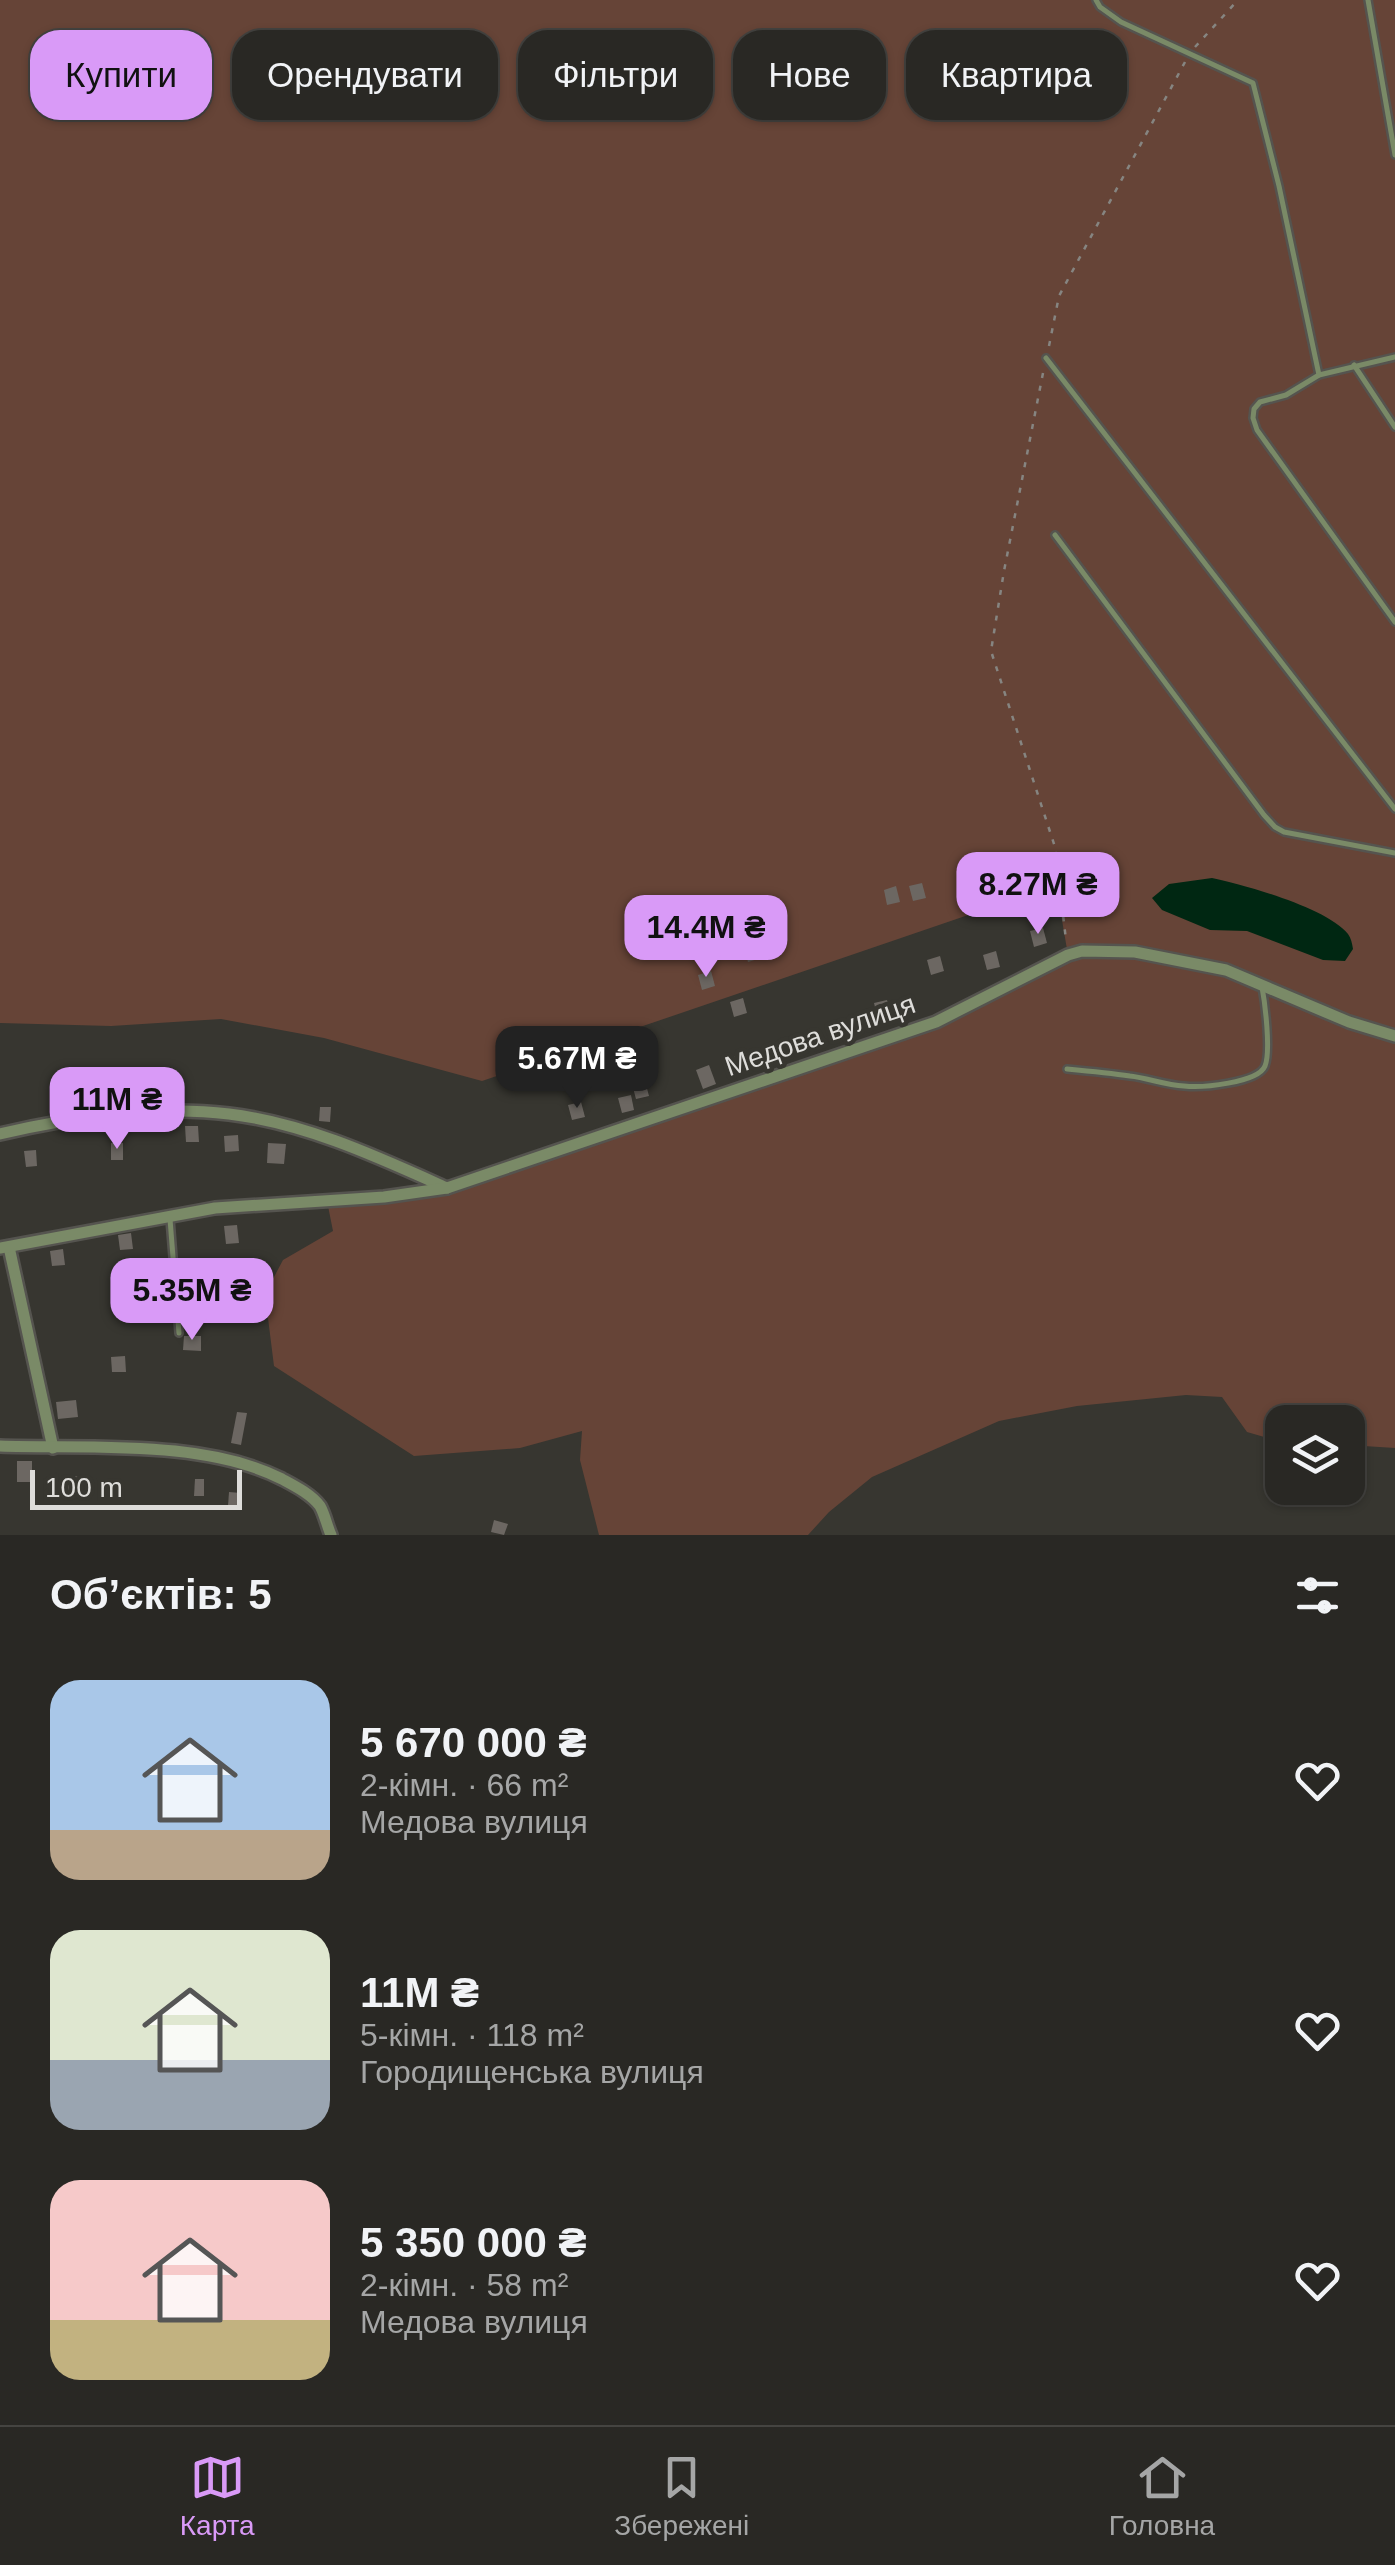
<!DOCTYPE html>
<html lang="uk">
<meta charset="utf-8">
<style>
body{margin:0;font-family:Arial,sans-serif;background:#353431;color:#f1f3f6;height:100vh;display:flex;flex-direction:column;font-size:38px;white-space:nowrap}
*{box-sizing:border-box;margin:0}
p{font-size:32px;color:#a5a6a6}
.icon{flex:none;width:55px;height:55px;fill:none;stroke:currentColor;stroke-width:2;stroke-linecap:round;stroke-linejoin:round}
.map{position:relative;height:1535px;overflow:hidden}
.panel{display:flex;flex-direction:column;background:#292824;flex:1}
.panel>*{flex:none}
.guide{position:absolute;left:30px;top:30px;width:1335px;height:90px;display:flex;gap:20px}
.tools{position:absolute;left:1265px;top:1405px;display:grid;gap:20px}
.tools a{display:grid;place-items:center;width:100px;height:100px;border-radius:20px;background:#292824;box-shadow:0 2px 8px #0004,0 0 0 2px #454441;font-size:50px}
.scale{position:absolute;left:30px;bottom:25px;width:212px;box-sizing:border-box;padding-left:10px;border:5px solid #deddda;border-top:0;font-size:28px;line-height:35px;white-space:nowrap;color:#deddda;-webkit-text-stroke:8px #373630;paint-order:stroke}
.price{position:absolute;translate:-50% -85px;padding:0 22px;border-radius:20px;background:#d99af7;color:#111;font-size:32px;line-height:65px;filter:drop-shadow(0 2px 5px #0008)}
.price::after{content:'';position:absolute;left:50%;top:60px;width:30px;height:22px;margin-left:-15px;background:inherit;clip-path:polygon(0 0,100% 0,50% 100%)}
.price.active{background:#222;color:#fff}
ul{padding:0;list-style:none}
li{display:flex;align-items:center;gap:30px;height:250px;padding:0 50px}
li span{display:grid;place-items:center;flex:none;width:280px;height:200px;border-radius:30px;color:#555}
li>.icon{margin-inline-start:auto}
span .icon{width:120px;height:120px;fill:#fffc;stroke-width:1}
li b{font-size:42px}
h2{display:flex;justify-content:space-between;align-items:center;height:120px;padding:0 50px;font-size:42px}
.tag{padding:0 35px;border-radius:30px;background:#292824;box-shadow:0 2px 8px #0004,0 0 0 2px #454441;font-size:35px;line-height:90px}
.tag.active{background:#d99af7;color:#111}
.menu{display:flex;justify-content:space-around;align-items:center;height:140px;border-top:2px solid #454441;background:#292824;font-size:28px;color:#a5a6a6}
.menu a{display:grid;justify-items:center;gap:5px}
.menu .active{color:#d99af7}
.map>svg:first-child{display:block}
.green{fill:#664437}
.water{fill:#002712}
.building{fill:#6c6762}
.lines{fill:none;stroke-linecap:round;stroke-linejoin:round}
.lane-casing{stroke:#55544f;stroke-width:10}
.street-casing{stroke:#55544f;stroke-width:16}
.path{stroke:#868581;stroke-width:2.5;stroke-dasharray:5 8;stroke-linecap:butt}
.lane{stroke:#7a8a67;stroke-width:5}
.street{stroke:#7a8a67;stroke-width:11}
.labels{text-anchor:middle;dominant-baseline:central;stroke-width:9;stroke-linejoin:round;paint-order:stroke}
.street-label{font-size:28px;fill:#deddda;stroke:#373630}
</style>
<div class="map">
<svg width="1395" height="1535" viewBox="0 0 1395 1535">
<rect width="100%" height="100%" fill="#373630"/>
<path class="green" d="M0,0H1395V1448L1348,1445V1422H1282V1442L1247,1432L1222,1397L1186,1395L1077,1406L999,1421L872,1477L829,1512L808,1535H599L580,1460L582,1431L520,1448L414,1456L274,1366L265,1294L283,1260L333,1231L328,1206L385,1202L451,1192L942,1027L1069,961L1056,885L482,1081L324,1038L221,1019L111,1026L0,1023Z"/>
<path class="water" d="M1212,878C1245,885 1327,908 1348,934C1351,938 1352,943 1353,949L1345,961L1323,960L1247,931L1210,930L1162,910L1152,898L1169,884Z"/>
<g class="building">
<path d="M922,883L926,898L913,901L909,886Z"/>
<path d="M896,886L900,902L887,905L884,890Z"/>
<path d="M1043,928L1047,943L1034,947L1030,931Z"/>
<path d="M757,943L761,958L748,962L744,947Z"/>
<path d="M996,951L1000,967L987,970L983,955Z"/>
<path d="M940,956L944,971L931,975L927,960Z"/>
<path d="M711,971L715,986L702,990L698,975Z"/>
<path d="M743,998L747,1013L734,1017L730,1002Z"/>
<path d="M887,1000L891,1015L878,1019L874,1003Z"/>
<path d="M819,1030L823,1045L810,1048L806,1033Z"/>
<path d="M746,1053L750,1068L738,1072L734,1057Z"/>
<path d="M709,1065L716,1084L703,1089L696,1070Z"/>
<path d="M645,1081L649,1096L636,1099L632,1084Z"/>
<path d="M77,1090L78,1106L67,1107L66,1091Z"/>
<path d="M92,1091H103V1107H93Z"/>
<path d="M631,1095L634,1110L622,1113L618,1098Z"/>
<path d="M581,1102L585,1117L572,1120L568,1105Z"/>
<path d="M320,1107H331L330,1122L319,1121Z"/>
<path d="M185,1126H198L199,1142H186Z"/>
<path d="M238,1135L239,1151L225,1152L224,1136Z"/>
<rect x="111" y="1143" width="12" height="17"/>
<path d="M268,1143L286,1144L284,1164L267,1163Z"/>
<path d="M36,1150L37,1166L26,1167L24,1151Z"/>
<path d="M237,1225L239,1243L226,1244L224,1226Z"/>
<path d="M131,1233L133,1249L120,1250L118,1235Z"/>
<path d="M63,1249L65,1265L52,1266L50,1251Z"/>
<path d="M184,1336H201V1351L183,1350Z"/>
<path d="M125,1356L126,1372H112L111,1357Z"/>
<path d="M76,1400L78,1417L58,1419L56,1402Z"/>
<path d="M237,1412L247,1413L241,1445L231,1443Z"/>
<rect x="17" y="1461" width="15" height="21"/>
<path d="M81,1476L83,1491L68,1492L67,1477Z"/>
<path d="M195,1479H204V1496H194Z"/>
<path d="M229,1492L241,1493L240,1507L228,1506Z"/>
<path d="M494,1520L508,1524L504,1535L491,1532Z"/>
</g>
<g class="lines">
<g class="lane-casing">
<g id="lane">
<path d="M1096,0L1100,7L1121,22L1253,83L1279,186L1319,375"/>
<path d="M1368,0L1395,155"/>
<path d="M1395,357L1319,375L1286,395L1260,402L1254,409L1253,418L1257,430L1395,622"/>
<path d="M1046,358L1395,809"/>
<path d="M1354,365L1395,427"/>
<path d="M1055,535L1264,815L1275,827L1284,832L1395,853"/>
<path d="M1067,1069C1088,1071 1109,1073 1130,1076C1148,1078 1165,1085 1184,1086C1201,1088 1258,1083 1265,1066C1271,1051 1265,1003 1262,987"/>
<path d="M170,1219L179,1333"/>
</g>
</g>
<g class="street-casing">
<g id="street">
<path d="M0,1134C71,1117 157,1105 229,1114C305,1123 378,1157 447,1188"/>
<path d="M9,1247L53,1448"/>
<path d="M0,1248L215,1208L384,1197L447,1188L936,1022L1068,955L1082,951L1135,952L1226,970L1349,1022L1395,1036"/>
<path d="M0,1446C88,1449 203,1439 282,1479C295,1486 311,1494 320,1506C325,1515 327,1526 331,1535"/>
</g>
</g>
<g class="path">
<path d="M1195,47L1238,0"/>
<path d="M1049,346L1059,296L1185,62"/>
<path d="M1043,373L1004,571L991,651L1055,847L1066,940"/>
</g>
<use href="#lane" class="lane"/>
<use href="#street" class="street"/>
</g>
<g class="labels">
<g class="street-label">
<text transform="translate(820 1035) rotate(-19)">Медова вулиця</text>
</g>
</g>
</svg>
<div class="tools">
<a><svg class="icon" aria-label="layers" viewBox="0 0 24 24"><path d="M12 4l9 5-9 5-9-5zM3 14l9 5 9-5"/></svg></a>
</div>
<div class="scale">100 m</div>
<b class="price" style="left:1038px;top:937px">8.27M ₴</b>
<b class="price" style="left:706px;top:980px">14.4M ₴</b>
<b class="price active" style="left:577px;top:1111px">5.67M ₴</b>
<b class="price" style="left:117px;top:1152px">11M ₴</b>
<b class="price" style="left:192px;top:1343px">5.35M ₴</b>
<div class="guide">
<a class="tag active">Купити</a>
<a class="tag">Орендувати</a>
<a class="tag">Фільтри</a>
<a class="tag">Нове</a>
<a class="tag">Квартира</a>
</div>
</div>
<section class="panel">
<h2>Об’єктів: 5<svg class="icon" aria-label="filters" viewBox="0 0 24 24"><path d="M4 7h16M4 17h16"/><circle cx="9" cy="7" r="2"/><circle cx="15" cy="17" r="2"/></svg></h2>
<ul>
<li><span style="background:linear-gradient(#a9c7e8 75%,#b9a48a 0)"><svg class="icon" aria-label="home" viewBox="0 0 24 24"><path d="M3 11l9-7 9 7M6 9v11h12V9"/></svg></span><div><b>5 670 000 ₴</b><p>2-кімн. · 66 m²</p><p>Медова вулиця</p></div><svg class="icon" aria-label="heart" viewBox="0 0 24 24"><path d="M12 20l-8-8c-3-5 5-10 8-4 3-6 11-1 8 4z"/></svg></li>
<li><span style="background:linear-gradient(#dfe7d0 65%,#9aa5b1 0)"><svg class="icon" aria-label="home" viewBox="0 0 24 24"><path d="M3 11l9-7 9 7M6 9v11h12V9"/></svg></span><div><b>11M ₴</b><p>5-кімн. · 118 m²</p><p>Городищенська вулиця</p></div><svg class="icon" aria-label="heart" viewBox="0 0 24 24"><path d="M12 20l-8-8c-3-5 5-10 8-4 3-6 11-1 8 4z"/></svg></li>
<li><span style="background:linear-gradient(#f6c9c9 70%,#c2b280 0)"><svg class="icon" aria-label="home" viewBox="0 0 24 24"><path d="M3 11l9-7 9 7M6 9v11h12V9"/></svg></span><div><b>5 350 000 ₴</b><p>2-кімн. · 58 m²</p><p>Медова вулиця</p></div><svg class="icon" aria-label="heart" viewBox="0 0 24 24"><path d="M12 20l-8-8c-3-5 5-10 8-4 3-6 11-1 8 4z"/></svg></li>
</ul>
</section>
<nav class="menu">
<a class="active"><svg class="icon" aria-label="map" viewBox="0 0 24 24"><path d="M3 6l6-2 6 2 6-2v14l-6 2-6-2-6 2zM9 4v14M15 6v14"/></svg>Карта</a>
<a><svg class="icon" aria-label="saved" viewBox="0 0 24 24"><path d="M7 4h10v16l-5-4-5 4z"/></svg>Збережені</a>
<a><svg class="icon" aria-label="home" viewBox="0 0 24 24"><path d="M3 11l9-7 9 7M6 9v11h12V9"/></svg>Головна</a>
</nav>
